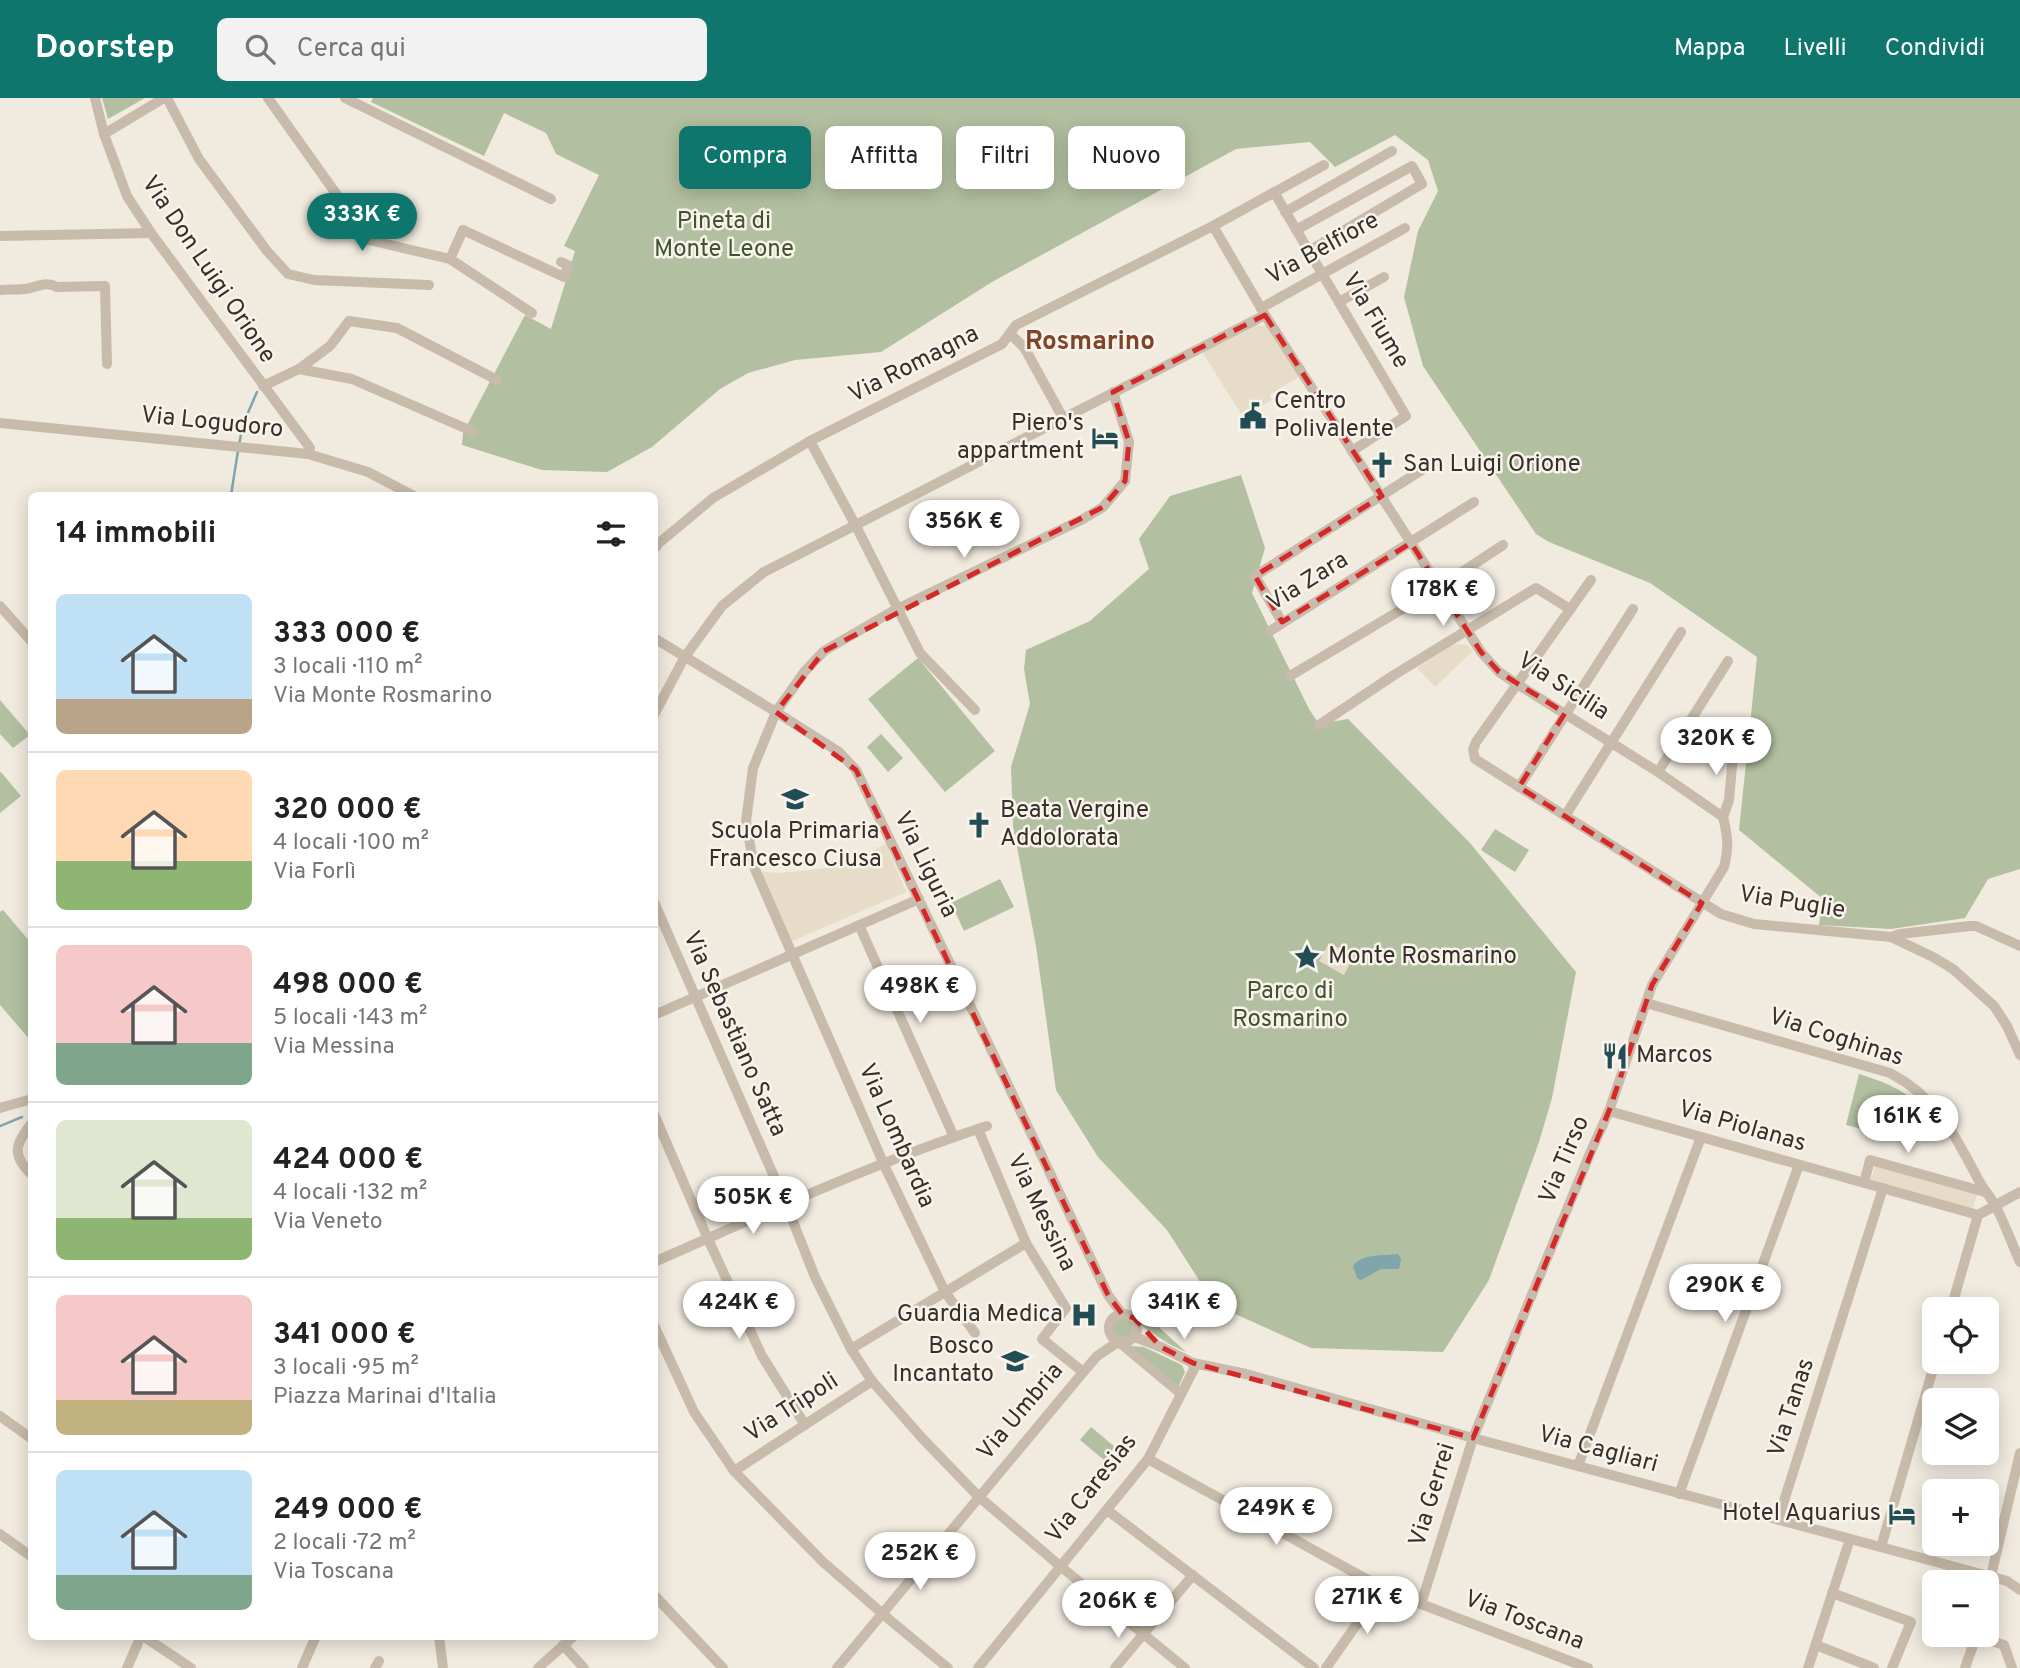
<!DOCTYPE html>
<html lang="it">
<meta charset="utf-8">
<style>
body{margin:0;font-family:Overpass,sans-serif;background:#f2f2f2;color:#222;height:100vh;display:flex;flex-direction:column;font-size:26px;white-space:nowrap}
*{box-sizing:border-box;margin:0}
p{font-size:23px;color:#767676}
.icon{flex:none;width:38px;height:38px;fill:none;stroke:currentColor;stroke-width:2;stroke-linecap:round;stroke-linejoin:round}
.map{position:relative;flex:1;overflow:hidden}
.drawer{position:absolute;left:28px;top:394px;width:630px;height:1148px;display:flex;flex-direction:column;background:#fff;border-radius:10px;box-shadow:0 4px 18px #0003}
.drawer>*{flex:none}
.top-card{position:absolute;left:679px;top:28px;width:665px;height:63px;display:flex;gap:14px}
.buttons{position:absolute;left:1922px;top:1199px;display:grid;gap:14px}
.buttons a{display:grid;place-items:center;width:77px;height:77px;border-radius:10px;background:#fff;box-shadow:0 4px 18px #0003;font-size:35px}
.price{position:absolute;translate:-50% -60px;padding:0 16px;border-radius:24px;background:#fff;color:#222;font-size:23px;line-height:46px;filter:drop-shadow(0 2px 4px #0008)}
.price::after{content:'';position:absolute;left:50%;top:42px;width:21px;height:16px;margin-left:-10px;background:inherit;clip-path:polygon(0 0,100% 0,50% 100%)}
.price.on{background:#0f766e;color:#fff}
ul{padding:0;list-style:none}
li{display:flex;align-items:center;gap:21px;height:175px;padding:0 28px}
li+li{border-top:2px solid #e0e0e0}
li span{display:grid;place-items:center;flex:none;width:196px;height:140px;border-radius:10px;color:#555}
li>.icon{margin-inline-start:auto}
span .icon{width:84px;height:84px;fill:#fffc;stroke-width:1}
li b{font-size:30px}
h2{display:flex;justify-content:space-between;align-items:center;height:84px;padding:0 28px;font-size:30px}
.pill{padding:0 24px;border-radius:10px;background:#fff;box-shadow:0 4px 18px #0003;font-size:24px;line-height:63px}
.pill.on{background:#0f766e;color:#fff}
header{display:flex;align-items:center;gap:42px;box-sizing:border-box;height:98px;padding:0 35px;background:#0f766e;color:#fff}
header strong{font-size:33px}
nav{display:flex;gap:38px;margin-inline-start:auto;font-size:24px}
.search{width:490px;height:63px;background:#f2f2f2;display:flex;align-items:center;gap:18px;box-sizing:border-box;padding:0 24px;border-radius:10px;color:#767676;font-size:26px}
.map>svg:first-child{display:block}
.green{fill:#b2bfa0}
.plaza{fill:#e7dcc7}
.water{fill:#80a6ab}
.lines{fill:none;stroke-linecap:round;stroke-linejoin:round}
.stream{stroke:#80a6ab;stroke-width:2.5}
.minor{stroke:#c8bbab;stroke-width:10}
.marked{fill:none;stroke:#d62828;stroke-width:5;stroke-dasharray:14 9;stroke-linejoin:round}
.labels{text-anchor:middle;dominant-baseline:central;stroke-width:5;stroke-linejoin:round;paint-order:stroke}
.park-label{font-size:24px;fill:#435330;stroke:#f8f3eb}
.street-label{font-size:24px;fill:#362f2a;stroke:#f8f3eb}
.poi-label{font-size:24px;fill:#362f2a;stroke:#f8f3eb;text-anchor:start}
.neighbourhood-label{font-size:26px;font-weight:bold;fill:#7f452a;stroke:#f8f3eb}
</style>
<header>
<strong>Doorstep</strong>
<div class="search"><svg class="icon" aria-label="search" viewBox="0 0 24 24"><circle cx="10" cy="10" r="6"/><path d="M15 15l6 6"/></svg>Cerca qui</div>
<nav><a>Mappa</a><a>Livelli</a><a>Condividi</a></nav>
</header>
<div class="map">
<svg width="2020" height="1570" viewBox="0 0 2020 1570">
<rect width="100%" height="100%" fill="#f1eadf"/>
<g class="green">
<path d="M102,0H145L108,21Z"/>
<path d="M373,0H2020V771L1988,781L1965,820L1891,831L1819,827L1823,801L1739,732L1757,559L1650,485L1549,444L1536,436L1423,268L1404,199L1418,133L1438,93L1428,62L1395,37L1335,69L1310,44L1236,51L992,184L881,254L795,262L748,275L720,291L652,349L607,374L542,372L462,347L463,335L525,217L551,231L575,153L564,148L599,77L556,56L546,35L504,15L484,58L371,4Z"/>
<path d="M1241,377L1265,450L1252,495L1309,611L1319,626L1348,621L1470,745L1576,874L1552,1000L1539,1044L1489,1182L1443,1254L1311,1250L1215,1207L1167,1132L1098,1059L1056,992L1036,848L1013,728L1011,669L1030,606L1024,571L1026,552L1090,523L1149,471L1139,441L1170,398Z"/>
<path d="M918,560L995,653L945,694L868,601Z"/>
<path d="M0,602L30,637L13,650L0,636Z"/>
<path d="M881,636L903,660L888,674L867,649Z"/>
<path d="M1,674L21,698L0,715V675Z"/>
<path d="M1495,731L1529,752L1515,774L1481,752Z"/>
<path d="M1000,781L1014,809L964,833L951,805Z"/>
<path d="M3,812L31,845V943L0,907V814Z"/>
<path d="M1859,976C1890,986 1900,990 1924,1011L1916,1045L1846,1027Z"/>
<path d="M1140,1212L1186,1254L1169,1246L1142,1228L1136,1217Z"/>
<circle cx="1123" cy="1230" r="11"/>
<path d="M1130,1248L1144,1249L1182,1267L1185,1274L1177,1292Z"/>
<path d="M1091,1329L1115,1349L1104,1362L1080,1342Z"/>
</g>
<g class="plaza">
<path d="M1252,227L1269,228L1300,278L1269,297L1272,302L1243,319L1202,254Z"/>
<path d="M1458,546L1467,547L1473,553L1435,589L1417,570L1452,547Z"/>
<path d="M886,746L906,794L790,844L760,774L781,775L837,769Z"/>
<path d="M1329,845L1354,858L1344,877L1319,863Z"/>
<path d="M1875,1068L1977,1097L1972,1111L1871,1082Z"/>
</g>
<path class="water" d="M1398,1156L1401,1161L1399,1171H1381L1361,1182L1357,1180L1353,1168C1362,1155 1384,1158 1398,1156Z"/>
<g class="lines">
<g class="stream">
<path d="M239,347L243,326L257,294"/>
<path d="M231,397L238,353"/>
<path d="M0,1028L22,1019"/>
</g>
<g class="minor">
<path d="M95,0L104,36L127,98L151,135L310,350L308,356"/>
<path d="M167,0L199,61L267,153L288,176L314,182L429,187"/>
<path d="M268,0L369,142L450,161L532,215"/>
<path d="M345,0L551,101"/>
<path d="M104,36L164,0"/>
<path d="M1274,94L1406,318L1352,353"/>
<path d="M1285,114L1392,53"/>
<path d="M1213,128L1265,217L1481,554L1499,574L1517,586L1658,674L1723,719C1728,739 1729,749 1724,769L1652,887L1609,1013L1591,1053L1473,1340L1421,1506"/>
<path d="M1296,132L1412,68L1422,86L1309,153"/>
<path d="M0,138L151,135"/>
<path d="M450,161L463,132L564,179L568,167L561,164"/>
<path d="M0,192C8,191 16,192 24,191C37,190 44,182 57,189L105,188L107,266"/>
<path d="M1339,204L1384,179"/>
<path d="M1261,210L1405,130"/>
<path d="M1010,236L1024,249L1063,320"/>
<path d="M299,271L352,281L474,334"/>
<path d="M263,288L299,271L330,248L349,223L397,230L497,282"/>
<path d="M0,325L308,356L368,374L412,397"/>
<path d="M810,343L857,430L920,555L975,612"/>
<path d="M654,451L659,445L713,400L810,343L1002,246L1016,227L1213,128L1324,67"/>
<path d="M1591,482L1476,644L1473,652L1475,661L1721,816L1754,826L1891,839L1933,859L1953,871L1994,908L2007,928L2020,957"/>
<path d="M0,508L32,544"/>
<path d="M1282,524L1255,478L1436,363"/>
<path d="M1270,533L1474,404"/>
<path d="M654,540L776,614L839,654L856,672L968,903L1108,1197L1122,1216"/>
<path d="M1290,578L1441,488L1503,447"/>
<path d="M654,617L684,560L722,508L764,474L1265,217"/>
<path d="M1319,627L1394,577L1536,490L1570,511"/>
<path d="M1658,674L1728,563"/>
<path d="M1519,689L1633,511"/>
<path d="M1565,718L1681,534"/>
<path d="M1723,719L1729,702L1734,646"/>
<path d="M654,804L786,1106L815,1179L851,1251L872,1283L922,1340L978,1398L1060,1468L1185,1570"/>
<path d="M859,827L954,1039"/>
<path d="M1891,839L1900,836L1970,828H1976L2020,848"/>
<path d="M1646,905L1890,975C1938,1000 1954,1036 1978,1081C1983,1091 1991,1099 1996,1109C2005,1126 2012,1146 2020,1164"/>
<path d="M654,917L919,801"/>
<path d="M0,1010L32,1001"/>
<path d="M1609,1013L1978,1117"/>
<path d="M654,1016L708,1141L762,1258L805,1327"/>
<path d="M32,1025C15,1046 11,1057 32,1077"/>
<path d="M978,1031L1026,1145L1066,1210L1042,1241L1083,1274"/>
<path d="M1864,1085L1870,1062L1985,1094"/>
<path d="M654,1164C764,1116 873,1065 987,1028"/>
<path d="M1951,1211L1978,1117L2020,1094"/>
<circle cx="1123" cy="1230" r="14"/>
<path d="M654,1227L694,1314L734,1373L823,1464L891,1523L948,1570"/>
<path d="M975,1235L945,1194L886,1071L754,769L746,723L753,670L776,614L805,573L824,553L893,513L1083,421L1103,409L1125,383L1129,344L1113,294"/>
<path d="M1135,1239L1161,1249L1193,1265L1246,1276L1473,1340L2000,1481L2007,1483L2020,1492"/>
<path d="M1120,1245L1180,1295"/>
<path d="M851,1251L1026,1145"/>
<path d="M0,1318L32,1341"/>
<path d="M1148,1361L1368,1482L1421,1506L1588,1570"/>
<path d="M1578,1368L1701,1039"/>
<path d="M734,1373L872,1283"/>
<path d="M1679,1396L1799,1067"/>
<path d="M1107,1412L1314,1570"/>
<path d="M1778,1422L1883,1090"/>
<path d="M0,1436L32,1459"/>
<path d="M1881,1449L1935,1264"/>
<path d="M1832,1495L1911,1524L1892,1570"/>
<path d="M654,1497L723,1570"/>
<path d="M1986,1499L2020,1355"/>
<path d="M143,1538L191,1570"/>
<path d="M439,1538L443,1570"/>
<path d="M1977,1538L2004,1547L2012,1570"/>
<path d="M563,1547L584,1570"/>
<path d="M1816,1547L1874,1570"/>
<path d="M127,1570L141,1538"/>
<path d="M302,1570L316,1538"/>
<path d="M375,1570L379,1563"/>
<path d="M538,1570L574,1538"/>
<path d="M837,1570L1080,1278L1097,1258L1118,1244"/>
<path d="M978,1570L1148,1361L1194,1271L1193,1265"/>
<path d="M1115,1570L1193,1477"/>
<path d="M1326,1570L1383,1489"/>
<path d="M1808,1570L1850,1441"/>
<path d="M1965,1570L1977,1536"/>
</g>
</g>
<path class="marked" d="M1265,217L1382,398L1255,478L1282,524L1411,445L1481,554L1499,574L1565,615L1519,689L1702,805L1652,887L1609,1013L1473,1340L1193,1265L1161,1249L1134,1220L1122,1216L1108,1197L856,672L776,614L824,553L1103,409L1125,383L1129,344L1113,294Z"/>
<defs>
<g id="civic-bare" transform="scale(2.1)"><path d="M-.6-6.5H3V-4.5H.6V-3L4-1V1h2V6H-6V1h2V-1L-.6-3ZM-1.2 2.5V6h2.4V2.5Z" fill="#234d55" stroke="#f8f3eb" stroke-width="2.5" paint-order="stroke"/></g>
<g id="hotel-bare" transform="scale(2.1)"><path d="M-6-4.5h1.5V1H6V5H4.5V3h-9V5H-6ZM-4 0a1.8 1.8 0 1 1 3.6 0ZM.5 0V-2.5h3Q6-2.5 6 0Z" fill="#234d55" stroke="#f8f3eb" stroke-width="2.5" paint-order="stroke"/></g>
<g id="church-bare" transform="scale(2.1)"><path d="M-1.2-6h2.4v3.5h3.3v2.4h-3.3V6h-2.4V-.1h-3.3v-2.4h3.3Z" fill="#234d55" stroke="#f8f3eb" stroke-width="2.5" paint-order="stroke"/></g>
<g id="school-bare" transform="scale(2.1)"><path d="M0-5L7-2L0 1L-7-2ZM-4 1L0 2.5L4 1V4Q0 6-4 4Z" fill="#234d55" stroke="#f8f3eb" stroke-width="2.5" paint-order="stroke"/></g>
<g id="sight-bare" transform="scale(2.1)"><path d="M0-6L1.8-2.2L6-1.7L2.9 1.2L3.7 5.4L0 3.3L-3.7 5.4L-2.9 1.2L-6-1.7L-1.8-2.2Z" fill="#234d55" stroke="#f8f3eb" stroke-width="2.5" paint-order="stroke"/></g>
<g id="restaurant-bare" transform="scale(2.1)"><path d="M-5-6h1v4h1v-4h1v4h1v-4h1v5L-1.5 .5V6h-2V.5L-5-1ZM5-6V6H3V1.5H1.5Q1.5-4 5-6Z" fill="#234d55" stroke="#f8f3eb" stroke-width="2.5" paint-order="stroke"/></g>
<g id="hospital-bare" transform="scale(2.1)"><path d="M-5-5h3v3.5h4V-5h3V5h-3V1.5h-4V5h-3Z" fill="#234d55" stroke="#f8f3eb" stroke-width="2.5" paint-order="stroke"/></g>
</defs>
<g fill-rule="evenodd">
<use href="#civic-bare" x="1253" y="318"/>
<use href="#hotel-bare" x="1105" y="340"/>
<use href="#church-bare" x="1382" y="367"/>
<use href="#school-bare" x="795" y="701"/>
<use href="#church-bare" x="979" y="727"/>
<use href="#sight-bare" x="1307" y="859"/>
<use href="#restaurant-bare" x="1615" y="958"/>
<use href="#hospital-bare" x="1084" y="1217"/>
<use href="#school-bare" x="1015" y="1263"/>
<use href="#hotel-bare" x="1902" y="1416"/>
</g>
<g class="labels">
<g class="park-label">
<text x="724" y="124">Pineta di<tspan x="724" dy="28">Monte Leone</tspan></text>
<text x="1290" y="894">Parco di<tspan x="1290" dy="28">Rosmarino</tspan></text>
</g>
<g class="street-label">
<text transform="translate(1323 151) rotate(-29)">Via Belfiore</text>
<text transform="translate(208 172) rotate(56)">Via Don Luigi Orione</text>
<text transform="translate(1375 223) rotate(59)">Via Fiume</text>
<text transform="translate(914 267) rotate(-27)">Via Romagna</text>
<text transform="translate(212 325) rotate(6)">Via Logudoro</text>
<text transform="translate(1308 484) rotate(-32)">Via Zara</text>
<text transform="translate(1563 589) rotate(33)">Via Sicilia</text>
<text transform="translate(925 767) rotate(64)">Via Liguria</text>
<text transform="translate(1792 805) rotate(9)">Via Puglie</text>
<text transform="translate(734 936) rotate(66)">Via Sebastiano Satta</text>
<text transform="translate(1836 940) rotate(18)">Via Coghinas</text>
<text transform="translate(1742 1029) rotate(16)">Via Piolanas</text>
<text transform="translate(896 1038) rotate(66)">Via Lombardia</text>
<text transform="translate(1565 1062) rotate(-67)">Via Tirso</text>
<text transform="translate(1041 1115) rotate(64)">Via Messina</text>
<text transform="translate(792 1310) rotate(-33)">Via Tripoli</text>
<text transform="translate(1792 1310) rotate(-72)">Via Tanas</text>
<text transform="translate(1021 1314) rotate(-50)">Via Umbria</text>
<text transform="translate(1598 1352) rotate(15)">Via Cagliari</text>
<text transform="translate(1092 1391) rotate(-52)">Via Caresias</text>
<text transform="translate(1433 1397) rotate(-73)">Via Gerrei</text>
<text transform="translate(1524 1523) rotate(21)">Via Toscana</text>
</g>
<g class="poi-label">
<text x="1274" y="304">Centro<tspan x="1274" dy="28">Polivalente</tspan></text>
<text x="1084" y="326" text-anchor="end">Piero's<tspan x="1084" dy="28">appartment</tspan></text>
<text x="1403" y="367">San Luigi Orione</text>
<text x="1000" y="713">Beata Vergine<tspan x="1000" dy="28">Addolorata</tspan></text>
<text x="795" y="734" text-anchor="middle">Scuola Primaria<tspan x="795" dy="28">Francesco Ciusa</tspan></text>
<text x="1328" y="859">Monte Rosmarino</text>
<text x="1636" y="958">Marcos</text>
<text x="1063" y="1217" text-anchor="end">Guardia Medica</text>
<text x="994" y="1249" text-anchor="end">Bosco<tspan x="994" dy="28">Incantato</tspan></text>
<text x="1881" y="1416" text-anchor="end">Hotel Aquarius</text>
</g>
<g class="neighbourhood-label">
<text x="1090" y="244">Rosmarino</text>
</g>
</g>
</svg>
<div class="buttons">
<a><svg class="icon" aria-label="locate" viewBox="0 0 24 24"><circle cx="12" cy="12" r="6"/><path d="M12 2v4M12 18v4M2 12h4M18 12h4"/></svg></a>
<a><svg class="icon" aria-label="layers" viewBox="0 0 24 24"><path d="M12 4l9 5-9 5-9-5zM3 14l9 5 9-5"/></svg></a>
<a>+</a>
<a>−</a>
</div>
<b class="price on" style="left:362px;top:155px">333K €</b>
<b class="price" style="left:964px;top:462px">356K €</b>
<b class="price" style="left:1443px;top:530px">178K €</b>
<b class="price" style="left:1716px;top:679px">320K €</b>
<b class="price" style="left:920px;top:927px">498K €</b>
<b class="price" style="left:1908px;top:1057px">161K €</b>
<b class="price" style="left:753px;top:1138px">505K €</b>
<b class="price" style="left:1725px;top:1226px">290K €</b>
<b class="price" style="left:739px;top:1243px">424K €</b>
<b class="price" style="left:1184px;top:1243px">341K €</b>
<b class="price" style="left:1276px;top:1449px">249K €</b>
<b class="price" style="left:920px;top:1494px">252K €</b>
<b class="price" style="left:1367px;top:1538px">271K €</b>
<b class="price" style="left:1118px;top:1542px">206K €</b>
<div class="top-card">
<a class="pill on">Compra</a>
<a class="pill">Affitta</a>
<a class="pill">Filtri</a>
<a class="pill">Nuovo</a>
</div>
<section class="drawer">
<h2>14 immobili<svg class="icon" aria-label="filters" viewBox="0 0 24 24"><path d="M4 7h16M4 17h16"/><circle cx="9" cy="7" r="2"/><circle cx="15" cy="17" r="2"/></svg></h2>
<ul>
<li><span style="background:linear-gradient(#bfe0f5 75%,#b9a48a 0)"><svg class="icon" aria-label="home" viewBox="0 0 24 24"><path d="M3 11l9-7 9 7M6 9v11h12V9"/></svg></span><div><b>333 000 €</b><p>3 locali · 110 m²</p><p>Via Monte Rosmarino</p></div></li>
<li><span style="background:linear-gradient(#ffd9b3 65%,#8fb573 0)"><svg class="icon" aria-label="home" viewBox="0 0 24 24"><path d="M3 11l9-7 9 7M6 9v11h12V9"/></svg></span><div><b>320 000 €</b><p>4 locali · 100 m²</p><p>Via Forlì</p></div></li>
<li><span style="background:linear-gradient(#f6c9c9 70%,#7fa58c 0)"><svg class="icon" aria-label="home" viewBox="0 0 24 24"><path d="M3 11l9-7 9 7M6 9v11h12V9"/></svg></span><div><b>498 000 €</b><p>5 locali · 143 m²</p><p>Via Messina</p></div></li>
<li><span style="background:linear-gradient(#dfe7d0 70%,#8fb573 0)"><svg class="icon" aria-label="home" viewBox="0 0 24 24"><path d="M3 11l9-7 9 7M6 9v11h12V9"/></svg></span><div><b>424 000 €</b><p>4 locali · 132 m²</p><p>Via Veneto</p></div></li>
<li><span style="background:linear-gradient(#f6c9c9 75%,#c2b280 0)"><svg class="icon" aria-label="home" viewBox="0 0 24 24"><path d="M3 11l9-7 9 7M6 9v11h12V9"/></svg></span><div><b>341 000 €</b><p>3 locali · 95 m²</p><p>Piazza Marinai d'Italia</p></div></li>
<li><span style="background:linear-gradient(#bfe0f5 75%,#7fa58c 0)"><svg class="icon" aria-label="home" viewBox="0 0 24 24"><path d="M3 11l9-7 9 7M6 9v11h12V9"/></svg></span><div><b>249 000 €</b><p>2 locali · 72 m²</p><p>Via Toscana</p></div></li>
</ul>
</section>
</div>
